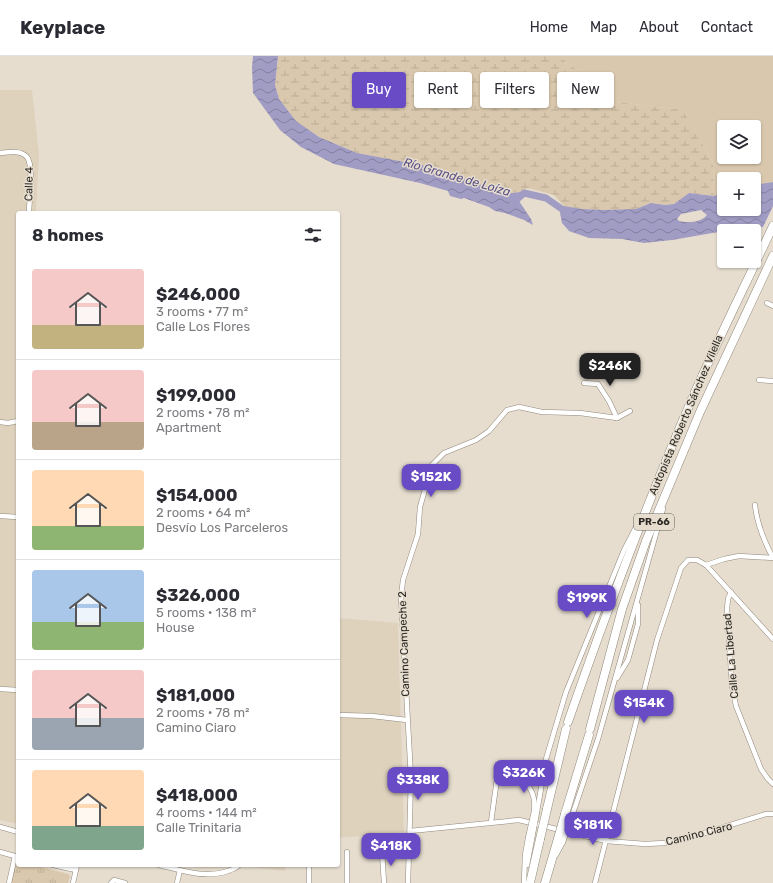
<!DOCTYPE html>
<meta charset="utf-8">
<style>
body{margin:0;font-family:Rubik,sans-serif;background:#f2f2f3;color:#2b2b33;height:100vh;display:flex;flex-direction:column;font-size:15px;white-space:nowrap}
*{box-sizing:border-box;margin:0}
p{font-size:13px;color:#7c7c81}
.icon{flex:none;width:22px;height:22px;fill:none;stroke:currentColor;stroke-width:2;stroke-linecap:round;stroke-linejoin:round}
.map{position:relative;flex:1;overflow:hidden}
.side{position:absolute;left:16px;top:155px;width:324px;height:656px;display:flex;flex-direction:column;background:#fff;border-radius:4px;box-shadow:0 1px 3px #0004}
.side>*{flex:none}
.top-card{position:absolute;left:352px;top:16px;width:361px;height:36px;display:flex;gap:8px}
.controls{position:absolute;left:717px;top:64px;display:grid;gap:8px}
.controls a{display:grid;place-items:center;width:44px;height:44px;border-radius:4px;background:#fff;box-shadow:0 1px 3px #0004;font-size:20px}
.price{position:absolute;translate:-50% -34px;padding:0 9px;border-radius:8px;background:#694cc5;color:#fff;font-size:13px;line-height:26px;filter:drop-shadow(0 1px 2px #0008)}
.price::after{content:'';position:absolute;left:50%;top:24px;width:12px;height:9px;margin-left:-6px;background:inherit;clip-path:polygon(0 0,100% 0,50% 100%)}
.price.active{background:#222;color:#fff}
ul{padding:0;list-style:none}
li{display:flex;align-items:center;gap:12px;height:100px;padding:0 16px}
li+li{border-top:1px solid #e1e1e2}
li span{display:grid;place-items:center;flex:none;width:112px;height:80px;border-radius:4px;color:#555}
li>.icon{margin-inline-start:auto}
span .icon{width:48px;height:48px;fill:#fffc;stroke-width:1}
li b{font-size:17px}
h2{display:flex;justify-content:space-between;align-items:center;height:48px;padding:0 16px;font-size:17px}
.tag{padding:0 14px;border-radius:4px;background:#fff;box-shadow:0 1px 3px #0004;font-size:14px;line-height:36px}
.tag.active{background:#694cc5;color:#fff}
header{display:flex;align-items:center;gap:24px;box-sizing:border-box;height:56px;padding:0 20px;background:#fff;border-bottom:1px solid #e1e1e2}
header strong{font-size:19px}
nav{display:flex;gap:22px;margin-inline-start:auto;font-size:14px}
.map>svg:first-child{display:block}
.built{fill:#ded2bd}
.grass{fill:#d9c8ad;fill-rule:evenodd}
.wetland{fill:url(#wetland-marsh)}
.park{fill:url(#park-tufts)}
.water{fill:url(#water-waves);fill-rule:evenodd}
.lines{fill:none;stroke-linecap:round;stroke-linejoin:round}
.river{stroke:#a09cc4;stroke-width:7}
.street-casing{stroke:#90887b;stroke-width:5.5}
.highway-casing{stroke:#90887b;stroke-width:9}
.street{stroke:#fff;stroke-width:4.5}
.highway{stroke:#fff;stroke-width:8}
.street-bridge-casing{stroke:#90887b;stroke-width:5.5;stroke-linecap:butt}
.highway-bridge-casing{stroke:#90887b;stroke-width:9;stroke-linecap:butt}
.street-bridge{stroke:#fff;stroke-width:4.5}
.highway-bridge{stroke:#fff;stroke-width:8}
.labels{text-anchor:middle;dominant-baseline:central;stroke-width:3;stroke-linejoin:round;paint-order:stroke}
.shield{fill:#e6ddcf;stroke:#635e57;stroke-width:1}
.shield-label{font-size:10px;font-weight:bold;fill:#2b2823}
.street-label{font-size:11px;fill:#2b2823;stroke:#e6ddcf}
.water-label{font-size:12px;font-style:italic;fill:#574f85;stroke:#e6ddcf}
</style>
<header>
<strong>Keyplace</strong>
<nav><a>Home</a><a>Map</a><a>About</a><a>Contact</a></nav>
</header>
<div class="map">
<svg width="773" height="827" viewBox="0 0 773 827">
<defs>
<pattern id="wetland-marsh" width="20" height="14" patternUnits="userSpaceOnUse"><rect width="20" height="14" fill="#d9c8ad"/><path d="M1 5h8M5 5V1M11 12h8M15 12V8" fill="none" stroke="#baac95"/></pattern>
<pattern id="park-tufts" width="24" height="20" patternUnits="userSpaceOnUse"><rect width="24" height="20" fill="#d9c8ad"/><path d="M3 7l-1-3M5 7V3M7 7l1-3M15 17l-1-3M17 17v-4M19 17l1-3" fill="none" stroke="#baac95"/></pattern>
<pattern id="water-waves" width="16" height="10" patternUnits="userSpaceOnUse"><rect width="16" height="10" fill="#a09cc4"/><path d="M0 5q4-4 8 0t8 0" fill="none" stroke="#837f9f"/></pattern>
</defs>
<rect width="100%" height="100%" fill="#e6ddcf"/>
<g class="built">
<path d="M0,34H32L39,98L36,157H18V768L0,764Z"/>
<path d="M338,562L398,567L404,776L338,782Z"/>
<path d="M185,809H286L285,815L251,811L199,812Z"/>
</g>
<path class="grass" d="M563,0H773V126L754,129V123H724V136L714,140L713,106L683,54L600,44L588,20L566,7ZM724,71H754V101H724Z"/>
<path class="wetland" d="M278,0H563L566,7L588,20L601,44L683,54L713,106L714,140L689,137L674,148L665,149L651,147L636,153L604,154L582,153L564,150L554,139L528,132L520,136L505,138L437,112L357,97L319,81L296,65L279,43L275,29Z"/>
<path class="park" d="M16,805H18V809H33L68,818L70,820L68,827H10Z"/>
<g class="water">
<path d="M253,0H278L275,29L279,43L296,65L319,81L357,97L437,112L505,138L520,136L519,145L531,163L533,169L524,164L505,157L495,155L489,151L464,142L461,143L450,140L448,135L420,127L334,108L301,91L280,74L253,37L252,11Z"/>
<path d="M773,126V150L763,171L741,172L672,184L644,187L622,183L589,182L569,175L562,167L560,157L564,150L582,153L604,154L636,153L651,147L665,149L674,148L689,137L714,140L724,136V153H754V129ZM701,154L707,159C701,167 687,167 679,165L677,163L681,158Z"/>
</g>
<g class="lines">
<path class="river" d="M513,147L524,137L546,142L569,158"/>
<g class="street-casing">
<g id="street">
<path d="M0,97C9,96 20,94 27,101C34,109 29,146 29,157"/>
<path d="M767,247L773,250"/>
<path d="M759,324L773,325"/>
<path d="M584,327L598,328L609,345L617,362"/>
<path d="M617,362L630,355"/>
<path d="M0,366L8,367L18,365"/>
<path d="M755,449C757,469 764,485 773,502"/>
<path d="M0,460L18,461"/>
<path d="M706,509L724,503L739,500L773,502"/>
<path d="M731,536L728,543L727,553L732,630L736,650L761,713L768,723L773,728"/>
<path d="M617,622L628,604L638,568V549"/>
<path d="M0,633L18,634"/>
<path d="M338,659L372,660L407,664"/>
<path d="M520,722C531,730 536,741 534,755"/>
<path d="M537,756L546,703L566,636L624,494L636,471"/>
<path d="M572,760L598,683L663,453"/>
<path d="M491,766L497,723L499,718L508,717L533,723L539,719L542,712"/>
<path d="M0,771L18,776"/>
<path d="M410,775L519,764L606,785L645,788L665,787L685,783L766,758H773"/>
<path d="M0,796L18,801"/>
<path d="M347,796V827"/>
<path d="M382,796L384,827"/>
<path d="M556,799L563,786"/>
<path d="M53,809L76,814"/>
<path d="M159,809C181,814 205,823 228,815C232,813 236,813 239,809"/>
<path d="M309,809V827"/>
<path d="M527,809L532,783"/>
<path d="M9,827L15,800"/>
<path d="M73,827L77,809"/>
<path d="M111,827L114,824L125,827"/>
<path d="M177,827L180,814"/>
<path d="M408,827L411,722L401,541L403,524L418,478L420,451L432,409L444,397L476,384L489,375L507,354L519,351L542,356L580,357L617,362"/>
<path d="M524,827L525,799L528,782"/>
<path d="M595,827L657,584L681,512L688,504H697L706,509L773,583"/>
</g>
</g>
<g class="highway-casing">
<g id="highway">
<path d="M568,666C605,560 644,454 689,350C715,289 745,230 773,170"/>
<path d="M590,673L622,553L646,485L700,356L773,200"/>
<path d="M547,753L566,673"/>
<path d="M565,758L589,679"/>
<path d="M530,827L540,783"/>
<path d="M545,827L557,786"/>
</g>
</g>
<use href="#street" class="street"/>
<use href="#highway" class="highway"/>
<g class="street-bridge-casing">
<g id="street-bridge">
<path d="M528,782L534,755"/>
<path d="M532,783L537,756"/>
<path d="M563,786L572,760"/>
</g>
</g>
<g class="highway-bridge-casing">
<g id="highway-bridge">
<path d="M540,783L547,753"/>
<path d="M557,786L565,758"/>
</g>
</g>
<use href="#street-bridge" class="street-bridge"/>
<use href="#highway-bridge" class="highway-bridge"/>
</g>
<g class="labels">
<rect class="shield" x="634" y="458" width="40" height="16" rx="3"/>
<g class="shield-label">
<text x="654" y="466">PR-66</text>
</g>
<g class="street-label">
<text transform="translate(29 128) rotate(-89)">Calle 4</text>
<text transform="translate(686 359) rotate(-67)">Autopista Roberto Sánchez Vilella</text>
<text transform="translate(404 588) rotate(-92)">Camino Campeche 2</text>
<text transform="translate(731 600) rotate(-95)">Calle La Libertad</text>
<text transform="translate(699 778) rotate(-14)">Camino Ciaro</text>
</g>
<g class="water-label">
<text transform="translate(457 121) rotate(16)">Río Grande de Loíza</text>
</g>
</g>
</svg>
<div class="controls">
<a><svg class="icon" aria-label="layers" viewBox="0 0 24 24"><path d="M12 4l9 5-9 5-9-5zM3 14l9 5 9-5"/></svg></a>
<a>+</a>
<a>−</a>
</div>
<b class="price active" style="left:610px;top:331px">$246K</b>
<b class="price" style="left:431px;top:442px">$152K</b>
<b class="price" style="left:587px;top:563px">$199K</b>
<b class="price" style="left:644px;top:668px">$154K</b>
<b class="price" style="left:524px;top:738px">$326K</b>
<b class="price" style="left:418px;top:745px">$338K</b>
<b class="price" style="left:593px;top:790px">$181K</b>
<b class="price" style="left:391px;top:811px">$418K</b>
<div class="top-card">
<a class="tag active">Buy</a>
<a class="tag">Rent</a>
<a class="tag">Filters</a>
<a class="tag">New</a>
</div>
<section class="side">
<h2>8 homes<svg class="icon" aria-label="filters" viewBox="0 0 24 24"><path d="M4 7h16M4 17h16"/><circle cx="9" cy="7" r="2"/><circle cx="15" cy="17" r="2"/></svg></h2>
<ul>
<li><span style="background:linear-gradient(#f6c9c9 70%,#c2b280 0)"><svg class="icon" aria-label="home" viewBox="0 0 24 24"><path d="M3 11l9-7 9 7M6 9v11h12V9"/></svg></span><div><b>$246,000</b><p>3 rooms · 77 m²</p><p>Calle Los Flores</p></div></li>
<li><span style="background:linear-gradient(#f6c9c9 65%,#b9a48a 0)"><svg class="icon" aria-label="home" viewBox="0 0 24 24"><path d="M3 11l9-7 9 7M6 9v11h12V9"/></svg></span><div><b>$199,000</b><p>2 rooms · 78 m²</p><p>Apartment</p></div></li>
<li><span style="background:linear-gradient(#ffd9b3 70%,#8fb573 0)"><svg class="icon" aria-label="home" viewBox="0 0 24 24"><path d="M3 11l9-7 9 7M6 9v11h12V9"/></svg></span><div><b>$154,000</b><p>2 rooms · 64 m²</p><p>Desvío Los Parceleros</p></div></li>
<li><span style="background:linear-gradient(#a9c7e8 65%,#8fb573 0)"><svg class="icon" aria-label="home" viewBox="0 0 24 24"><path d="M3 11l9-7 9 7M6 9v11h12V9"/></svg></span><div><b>$326,000</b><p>5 rooms · 138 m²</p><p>House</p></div></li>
<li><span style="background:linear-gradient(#f6c9c9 60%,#9aa5b1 0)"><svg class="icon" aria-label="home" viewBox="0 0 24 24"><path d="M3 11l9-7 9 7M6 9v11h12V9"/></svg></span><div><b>$181,000</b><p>2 rooms · 78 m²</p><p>Camino Ciaro</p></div></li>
<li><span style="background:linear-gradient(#ffd9b3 70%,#7fa58c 0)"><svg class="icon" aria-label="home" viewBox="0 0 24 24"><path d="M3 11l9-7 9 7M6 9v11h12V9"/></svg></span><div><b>$418,000</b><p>4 rooms · 144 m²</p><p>Calle Trinitaria</p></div></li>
</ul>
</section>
</div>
